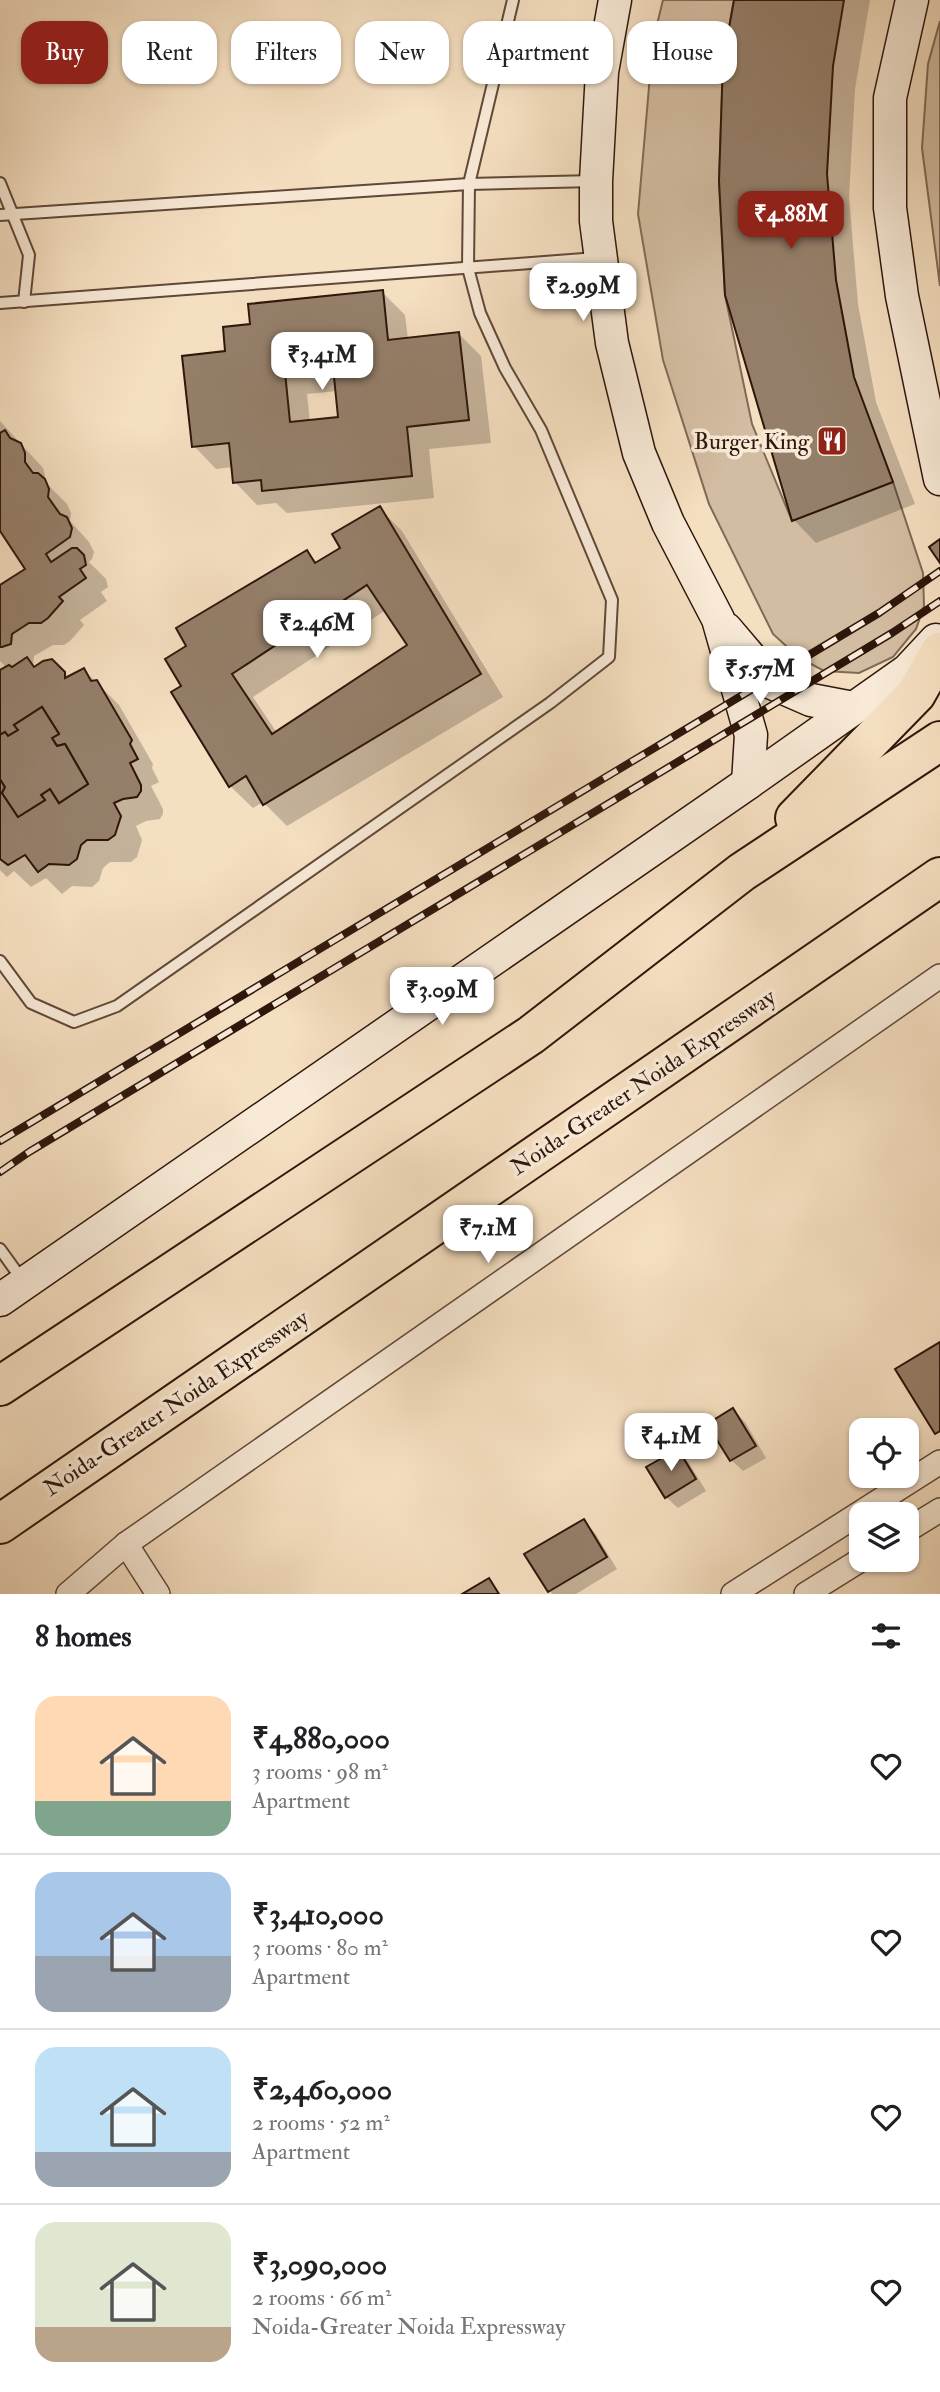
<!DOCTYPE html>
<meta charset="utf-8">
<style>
body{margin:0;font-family:"IM FELL Double Pica",serif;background:#f6f6f6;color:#202124;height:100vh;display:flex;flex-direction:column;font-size:26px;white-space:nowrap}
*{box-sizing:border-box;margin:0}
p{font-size:23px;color:#757577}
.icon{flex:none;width:38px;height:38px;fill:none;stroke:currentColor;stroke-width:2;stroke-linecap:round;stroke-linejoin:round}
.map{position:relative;height:1594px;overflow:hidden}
.panel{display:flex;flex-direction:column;background:#fff;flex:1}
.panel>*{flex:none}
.banner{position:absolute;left:21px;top:21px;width:900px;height:63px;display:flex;gap:14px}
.tools{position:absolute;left:849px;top:1418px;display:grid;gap:14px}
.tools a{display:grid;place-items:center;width:70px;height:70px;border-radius:14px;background:#fff;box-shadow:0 2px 5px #0004;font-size:35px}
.price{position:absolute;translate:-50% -60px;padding:0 16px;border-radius:14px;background:#fff;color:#222;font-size:23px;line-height:46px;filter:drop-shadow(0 2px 4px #0008)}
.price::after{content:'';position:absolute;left:50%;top:42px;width:21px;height:16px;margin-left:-10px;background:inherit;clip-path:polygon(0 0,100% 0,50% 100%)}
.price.active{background:#8f2418;color:#fff}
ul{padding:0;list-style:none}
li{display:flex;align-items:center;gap:21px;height:175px;padding:0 35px}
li+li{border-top:2px solid #e0e0e0}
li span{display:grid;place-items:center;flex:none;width:196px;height:140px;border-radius:21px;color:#555}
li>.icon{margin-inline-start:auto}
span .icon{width:84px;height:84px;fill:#fffc;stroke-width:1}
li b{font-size:30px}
h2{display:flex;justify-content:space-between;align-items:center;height:84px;padding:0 35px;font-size:30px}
.chip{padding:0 24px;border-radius:21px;background:#fff;box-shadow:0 2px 5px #0004;font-size:24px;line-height:63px}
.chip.active{background:#8f2418;color:#fff}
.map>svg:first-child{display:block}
.green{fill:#d3bda2;stroke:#806a56;stroke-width:2}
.shadow{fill:#0003;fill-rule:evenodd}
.building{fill:#957f6a;stroke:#2e160b;stroke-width:2;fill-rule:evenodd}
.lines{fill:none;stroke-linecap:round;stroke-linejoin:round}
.lane-casing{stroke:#604838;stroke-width:14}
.street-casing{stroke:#604838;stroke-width:26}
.secondary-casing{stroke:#2e160b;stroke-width:35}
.highway-casing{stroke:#2e160b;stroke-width:42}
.lane{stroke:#f8ead7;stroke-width:10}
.street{stroke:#f8ead7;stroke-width:23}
.secondary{stroke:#f8ead7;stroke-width:32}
.highway{stroke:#f5dfc1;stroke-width:38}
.rail-casing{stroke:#2e160b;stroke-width:8}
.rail{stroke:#f8ead7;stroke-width:5;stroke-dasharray:16;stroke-linecap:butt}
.labels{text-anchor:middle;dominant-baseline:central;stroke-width:7;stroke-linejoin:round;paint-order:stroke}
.poi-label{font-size:23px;fill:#2e160b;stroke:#f8ead7;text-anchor:end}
.street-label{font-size:23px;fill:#2e160b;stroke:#f8ead7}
</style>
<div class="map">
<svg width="940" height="1594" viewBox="0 0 940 1594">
<rect width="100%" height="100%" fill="#f5dfc1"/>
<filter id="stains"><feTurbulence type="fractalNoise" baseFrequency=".00286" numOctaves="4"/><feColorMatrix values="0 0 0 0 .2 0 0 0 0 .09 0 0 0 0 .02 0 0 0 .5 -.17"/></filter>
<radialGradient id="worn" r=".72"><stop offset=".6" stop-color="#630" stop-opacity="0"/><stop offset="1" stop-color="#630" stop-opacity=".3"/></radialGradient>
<g class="green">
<path d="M663,0H734L723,61L719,181L725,295L752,424L792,521L893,482L923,573L924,606L916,629L893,657L859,673L824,671L798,657L773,634L709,504L663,360L638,214L653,41Z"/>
<path d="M940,21V286L922,148L928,64Z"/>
</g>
<g class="shadow">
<path d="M736,0H870L855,89L849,197L858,304L876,402L915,504L816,543L794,520Z"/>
<path d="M382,292L405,315L408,339L459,334L481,356L491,443L429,449L434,498L287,513L276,503L257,505L235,482L233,467L216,469L194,446L227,352L252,326ZM337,391L340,419L310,422L307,394Z"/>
<path d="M0,421L43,468L47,484L67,504L71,513L70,521L89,542L94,552L92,559L89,562L106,579L108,587L101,592L107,601L80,620L84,625L70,641L64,645H53L34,656L33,665L36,668L52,661L69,678L84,670L119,705L153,764L152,768L159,782L151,786L163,809V814L160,819L146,821L136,826L142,840L137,857L131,862H110L103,868L99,881L92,887L72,886L62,894L46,878L31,887L14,871L7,877L0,870V672L7,668L0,661V587L27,569L0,528Z"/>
<path d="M379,508L402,531L503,697L287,826L263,802L253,808L230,786L183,687L189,646L307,552L318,563L342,549ZM386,610L409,645L277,733L253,697Z"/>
<path d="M733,1410L745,1422L766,1458L743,1471L731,1460Z"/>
<path d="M678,1451L689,1463L706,1491L678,1508L666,1497Z"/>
<path d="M583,1521L595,1533L617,1569L576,1594H552L527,1554Z"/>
</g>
<g class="building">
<path d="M734,0H844L833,66L827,174L836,280L854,377L893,482L792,521L725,295L719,181L723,61Z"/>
<path d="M383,290L388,340L459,332L469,420L407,427L412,476L262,491L261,480L233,483L229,443L192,447L182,356L225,351L223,327L250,324L248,304ZM333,367L338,417L290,422L285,372Z"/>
<path d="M5,430L10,438L21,443L25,453V462L33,473H38L45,479L49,489L48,497L60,514L67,517L72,528L70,537L46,554L51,562L72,548H77L84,555L86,565L80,569L86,578L59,597L63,601L48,618L41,623H29L12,634L11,644L2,647H0V585L25,569L0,531V433Z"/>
<path d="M380,506L481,674L263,805L246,776L229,787L171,692L181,686L165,659L186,646L176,628L307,550L315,563L340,548L332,534ZM367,585L407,645L272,734L232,674Z"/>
<path d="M940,539V563L929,547Z"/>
<path d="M27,657L34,667L43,661L52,659L65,672V678L84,668L91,681L97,680L132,740L130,744L138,759L130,763L141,785V791L137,797L123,799L114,803L121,816L115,835L108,840H87L81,845L77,859L69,865L49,864L38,872L25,855L8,865L0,859V779L5,787L2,793L18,817L45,800L41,795L50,789L59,803L88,784L65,744L57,746L52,738L59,734L42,707L14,725L18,730L8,736L5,732L0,735V670L9,665L12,667Z"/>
<path d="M42,707L59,734L52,738L57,746L65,744L88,784L59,803L50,789L41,795L45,800L18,817L2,793L5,787L0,779V735L5,732L8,736L18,730L14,725Z"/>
<path d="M940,1342V1431L935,1434L895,1369Z"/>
<path d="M733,1408L756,1446L730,1461L707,1424Z"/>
<path d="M678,1449L696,1479L665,1498L646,1467Z"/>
<path d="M584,1519L607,1557L548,1592L524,1554Z"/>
<path d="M489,1578L499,1594H462Z"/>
</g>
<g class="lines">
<g class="lane-casing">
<g id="lane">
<path d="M0,183L29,255L24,302"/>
<path d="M0,215L469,184L595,181"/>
<path d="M0,303L597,258"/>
<path d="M0,961L31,1003L74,1022L117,1006L550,703L609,657L612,600L541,430L505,368L480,313L468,268L469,184L513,0"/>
<path d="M0,1249L23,1281"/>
</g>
</g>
<g class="street-casing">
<g id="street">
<path d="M906,1531L940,1510"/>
<path d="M126,1544L158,1594"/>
<path d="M68,1594L126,1544L940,976"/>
<path d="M733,1594L940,1462"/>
<path d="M806,1594L862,1559"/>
</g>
</g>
<g class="secondary-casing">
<g id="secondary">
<path d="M615,0L602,72L596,181V221L612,343L639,453L668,523L718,619L751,735L748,783"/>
<path d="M912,0L890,98V208L902,296L940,479"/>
<path d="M726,629L772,683L811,700L853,708"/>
<path d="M0,1300L748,783L908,670L936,640"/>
</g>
</g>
<g class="highway-casing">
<g id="highway">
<path d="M795,818L916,694L940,652"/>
<path d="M0,1386L531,1035L742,872L940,741"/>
<path d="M0,1524L940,877"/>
</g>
</g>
<use href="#lane" class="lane"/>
<use href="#street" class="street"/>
<use href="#secondary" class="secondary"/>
<use href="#highway" class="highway"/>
<g class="rail-casing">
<g id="rail">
<path d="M0,1141L879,613L940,571"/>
<path d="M0,1172L29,1152L892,633L940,601"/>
</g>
</g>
<use href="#rail" class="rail"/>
</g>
<defs>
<g id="restaurant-square" transform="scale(1.575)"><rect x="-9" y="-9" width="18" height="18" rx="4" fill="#8f2418" stroke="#f8ead7"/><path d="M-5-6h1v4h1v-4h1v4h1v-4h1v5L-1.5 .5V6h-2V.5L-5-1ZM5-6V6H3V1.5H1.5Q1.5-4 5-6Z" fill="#fff"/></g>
</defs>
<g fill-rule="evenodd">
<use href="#restaurant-square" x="832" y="441"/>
</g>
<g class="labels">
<g class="poi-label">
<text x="809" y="441">Burger King</text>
</g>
<g class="street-label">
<text transform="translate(643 1082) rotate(-34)">Noida-Greater Noida Expressway</text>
<text transform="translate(176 1403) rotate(-34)">Noida-Greater Noida Expressway</text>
</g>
</g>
<rect width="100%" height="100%" filter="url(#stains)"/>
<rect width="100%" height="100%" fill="url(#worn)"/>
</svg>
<div class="tools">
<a><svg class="icon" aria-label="locate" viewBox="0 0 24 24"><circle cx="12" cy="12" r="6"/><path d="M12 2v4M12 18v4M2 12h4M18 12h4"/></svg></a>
<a><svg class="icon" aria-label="layers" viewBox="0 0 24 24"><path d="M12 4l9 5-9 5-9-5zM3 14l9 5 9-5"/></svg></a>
</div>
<b class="price active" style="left:791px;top:251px">₹4.88M</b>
<b class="price" style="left:583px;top:323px">₹2.99M</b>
<b class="price" style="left:322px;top:392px">₹3.41M</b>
<b class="price" style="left:317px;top:660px">₹2.46M</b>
<b class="price" style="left:760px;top:706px">₹5.57M</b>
<b class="price" style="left:442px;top:1027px">₹3.09M</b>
<b class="price" style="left:488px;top:1265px">₹7.1M</b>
<b class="price" style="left:671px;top:1473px">₹4.1M</b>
<div class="banner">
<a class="chip active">Buy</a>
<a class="chip">Rent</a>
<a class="chip">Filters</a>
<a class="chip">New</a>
<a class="chip">Apartment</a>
<a class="chip">House</a>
</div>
</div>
<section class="panel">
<h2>8 homes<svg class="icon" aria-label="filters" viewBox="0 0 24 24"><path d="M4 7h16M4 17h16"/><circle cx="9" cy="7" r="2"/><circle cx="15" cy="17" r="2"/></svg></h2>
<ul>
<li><span style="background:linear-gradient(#ffd9b3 75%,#7fa58c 0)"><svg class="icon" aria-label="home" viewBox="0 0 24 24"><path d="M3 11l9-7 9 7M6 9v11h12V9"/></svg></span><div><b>₹4,880,000</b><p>3 rooms · 98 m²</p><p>Apartment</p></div><svg class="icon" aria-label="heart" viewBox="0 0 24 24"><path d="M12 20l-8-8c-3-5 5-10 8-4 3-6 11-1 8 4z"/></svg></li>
<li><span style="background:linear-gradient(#a9c7e8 60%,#9aa5b1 0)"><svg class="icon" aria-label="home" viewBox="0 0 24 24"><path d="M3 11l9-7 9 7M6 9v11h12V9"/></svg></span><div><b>₹3,410,000</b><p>3 rooms · 80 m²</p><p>Apartment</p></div><svg class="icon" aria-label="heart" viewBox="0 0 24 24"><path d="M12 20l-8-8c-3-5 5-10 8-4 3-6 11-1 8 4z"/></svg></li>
<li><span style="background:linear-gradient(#bfe0f5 75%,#9aa5b1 0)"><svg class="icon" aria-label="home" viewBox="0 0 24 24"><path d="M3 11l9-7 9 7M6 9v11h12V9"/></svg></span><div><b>₹2,460,000</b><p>2 rooms · 52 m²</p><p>Apartment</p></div><svg class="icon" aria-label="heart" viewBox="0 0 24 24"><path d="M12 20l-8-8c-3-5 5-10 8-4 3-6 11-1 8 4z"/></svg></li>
<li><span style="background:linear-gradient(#dfe7d0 75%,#b9a48a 0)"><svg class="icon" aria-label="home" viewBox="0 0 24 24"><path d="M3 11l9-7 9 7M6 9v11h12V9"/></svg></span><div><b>₹3,090,000</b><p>2 rooms · 66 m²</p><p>Noida-Greater Noida Expressway</p></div><svg class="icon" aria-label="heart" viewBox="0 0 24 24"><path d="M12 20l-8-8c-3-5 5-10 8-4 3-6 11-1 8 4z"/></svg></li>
</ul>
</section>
